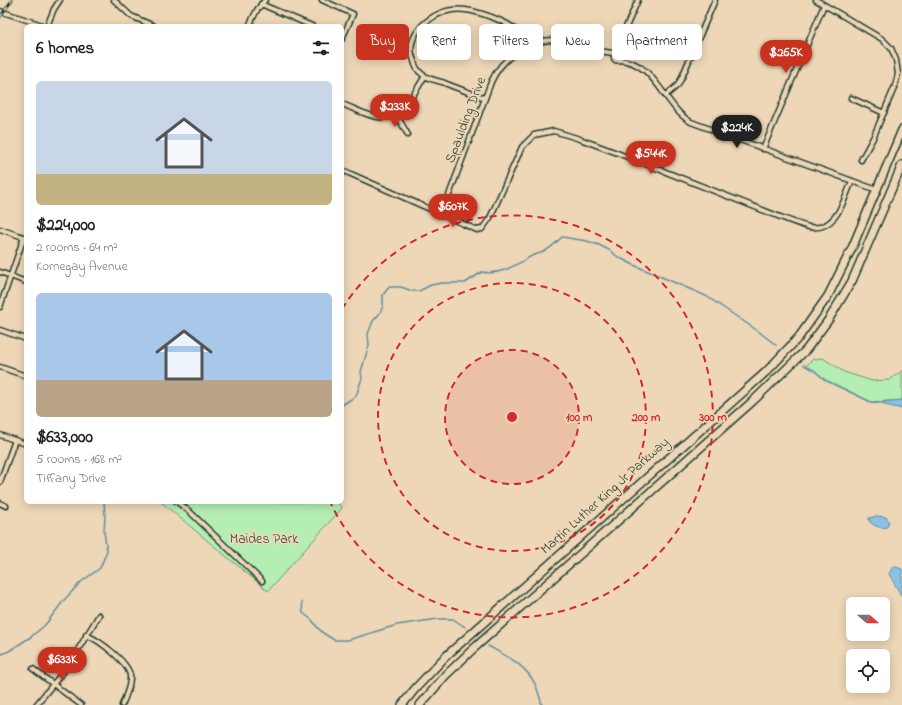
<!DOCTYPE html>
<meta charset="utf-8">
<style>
body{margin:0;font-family:"Indie Flower",sans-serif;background:#f6f6f6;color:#202124;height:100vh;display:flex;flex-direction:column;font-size:15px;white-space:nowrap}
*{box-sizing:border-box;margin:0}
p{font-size:13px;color:#757577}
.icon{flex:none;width:22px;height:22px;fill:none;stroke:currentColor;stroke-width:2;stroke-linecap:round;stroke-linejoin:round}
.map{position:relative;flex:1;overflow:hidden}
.details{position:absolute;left:24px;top:24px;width:320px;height:480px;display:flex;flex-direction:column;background:#fff;border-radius:6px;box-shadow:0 2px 10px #0003}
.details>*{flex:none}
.guide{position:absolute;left:356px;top:24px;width:380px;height:36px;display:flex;gap:8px}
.needle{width:26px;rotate:111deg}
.buttons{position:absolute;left:846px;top:597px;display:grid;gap:8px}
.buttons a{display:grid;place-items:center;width:44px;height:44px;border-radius:6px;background:#fff;box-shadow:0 2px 10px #0003;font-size:20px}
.price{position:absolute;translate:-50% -34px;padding:0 9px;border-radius:14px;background:#c8321e;color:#fff;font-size:13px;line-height:26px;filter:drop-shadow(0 1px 2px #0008)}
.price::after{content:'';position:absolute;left:50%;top:24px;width:12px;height:9px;margin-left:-6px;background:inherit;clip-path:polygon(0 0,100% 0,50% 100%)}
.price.on{background:#222;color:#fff}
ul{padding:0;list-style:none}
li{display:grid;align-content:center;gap:8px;height:212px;padding:0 12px}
li span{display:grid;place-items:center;height:124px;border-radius:6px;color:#555}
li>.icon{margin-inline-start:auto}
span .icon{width:72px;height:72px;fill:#fffc;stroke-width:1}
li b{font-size:17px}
h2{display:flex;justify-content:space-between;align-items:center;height:48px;padding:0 12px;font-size:17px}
.chip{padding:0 14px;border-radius:6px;background:#fff;box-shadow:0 2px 10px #0003;font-size:14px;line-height:36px}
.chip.on{background:#c8321e;color:#fff}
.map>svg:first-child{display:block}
.green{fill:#b4eeb3;stroke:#6a9674}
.water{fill:#88c2e7;stroke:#5e8d9f}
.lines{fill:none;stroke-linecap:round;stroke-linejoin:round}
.stream{stroke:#5e8d9f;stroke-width:1.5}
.street-casing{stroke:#1f3d34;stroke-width:7}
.highway-casing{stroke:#1f3d34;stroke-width:10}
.street{stroke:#eed7b7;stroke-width:4}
.highway{stroke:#eed7b7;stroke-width:7}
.rail-casing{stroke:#1f3d34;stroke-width:3}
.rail{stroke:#eed7b7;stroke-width:1.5;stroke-dasharray:4.5;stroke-linecap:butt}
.ring{fill:none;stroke:#d62828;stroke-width:2;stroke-dasharray:7 5}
.labels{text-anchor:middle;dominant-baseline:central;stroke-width:3.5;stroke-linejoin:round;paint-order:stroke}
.street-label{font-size:14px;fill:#1f3d34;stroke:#eed7b7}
.park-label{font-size:14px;fill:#2e4f41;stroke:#eed7b7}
.centre{fill:#d62828;stroke:#eed7b7;stroke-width:2}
.ring-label{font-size:12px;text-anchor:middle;font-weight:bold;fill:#d62828;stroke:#eed7b7;stroke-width:3.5;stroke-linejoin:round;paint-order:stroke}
</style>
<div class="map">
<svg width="902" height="705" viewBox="0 0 902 705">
<rect width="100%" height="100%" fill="#eed7b7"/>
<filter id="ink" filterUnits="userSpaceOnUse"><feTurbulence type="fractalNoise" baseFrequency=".025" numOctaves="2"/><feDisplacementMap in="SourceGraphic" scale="8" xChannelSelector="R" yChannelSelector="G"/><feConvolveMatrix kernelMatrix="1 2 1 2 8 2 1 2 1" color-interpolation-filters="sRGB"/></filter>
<g filter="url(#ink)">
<g class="green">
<path d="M823,358L844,372L872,381L889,380L902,371V400L871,402L825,380L815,371L806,366L813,359Z"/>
<path d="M161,502H337L342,508L268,591Z"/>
</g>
<g class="water">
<path d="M902,400V409L885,405L883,402Z"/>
<path d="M877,516L886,517L889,522L887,527C880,529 874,526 869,521V518Z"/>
<path d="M893,566L902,569V597L889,574Z"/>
</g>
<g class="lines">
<g class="stream">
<path d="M804,365L815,371L825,380L871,402L884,403"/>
<path d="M342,405L356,396L362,378L361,372L363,365L369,345L368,334L373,321L380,313L383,306V295L389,287H401L412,291H419L431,285L442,283H465L482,272C499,276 516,265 530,257C534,254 540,254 545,251C551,248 557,242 562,237L587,241L599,245L609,250L618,257L636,266L706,296L758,331L776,345"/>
<path d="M302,602L303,613L312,620L317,627L323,633L334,640H348L397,625L438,619H453L465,627"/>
<path d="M488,646C506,656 525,664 535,684C538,690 540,698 542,705"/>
<path d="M0,655L9,651L32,636L45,625L65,599L81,582L100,568L107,551L104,532L105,516L104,502"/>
</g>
<g class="street-casing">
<g id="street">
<path d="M114,0L131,16L154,26"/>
<path d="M322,0L353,14L342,39"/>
<path d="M816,0L882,39L891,48L896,60L898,74L895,86L873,138L861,160"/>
<path d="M261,4L312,26"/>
<path d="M0,11L45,26"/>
<path d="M47,26L54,9L60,0"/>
<path d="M249,26L257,10L265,0"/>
<path d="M616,53L620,48L626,27L638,0"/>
<circle cx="617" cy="57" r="3.5"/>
<path d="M618,60C656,61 663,106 691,122L877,190"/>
<path d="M666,95L678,85L682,77L715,0"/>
<path d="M485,98C471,93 456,88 442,82C435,80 427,79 422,74C418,71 415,66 414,61C403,37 429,13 452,10C467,8 480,13 494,18C509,24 521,30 528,46"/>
<path d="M851,98L884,113"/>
<path d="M342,104C353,108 365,115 377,117C402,121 414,93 425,76"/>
<path d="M396,114L408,135"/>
<path d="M763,149L824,5"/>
<path d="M342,170L477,230L482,229L490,218L522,147L534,135L554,131L580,139L620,154L783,218C791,221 800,225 809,227C836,232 844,200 852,181"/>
<path d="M442,214L491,82C504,53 538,34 570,42C585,46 599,53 615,53"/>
<path d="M0,229L26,238"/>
<path d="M0,272L26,282"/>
<path d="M0,307L24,237"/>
<path d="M0,330L26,339"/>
<path d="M0,367L26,376"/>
<path d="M0,435L26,444"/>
<path d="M0,482L15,440"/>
<path d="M177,502L189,511L262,581"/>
<path d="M0,503L6,506"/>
<path d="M86,635C99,640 127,661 130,675C131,684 126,696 122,705"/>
<path d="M33,669L81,705"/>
<path d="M36,705L68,666L99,615"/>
</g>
</g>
<g class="highway-casing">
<g id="highway">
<path d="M402,705L415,689L445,657L767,371L799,337L828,296L852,248L902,130"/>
<path d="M420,705L445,676L472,650L753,401L806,350L829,319L852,281L902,165"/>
</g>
</g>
<use href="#street" class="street"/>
<use href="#highway" class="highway"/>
<g class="rail-casing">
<path id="rail" d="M0,17L12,0"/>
</g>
<use href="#rail" class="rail"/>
</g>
</g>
<circle cx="512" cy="417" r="67" fill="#d62828" fill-opacity=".12"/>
<g class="ring">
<circle cx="512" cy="417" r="67"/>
<circle cx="512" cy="417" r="134"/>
<path d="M342 309A201 201 0 1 1 331 504"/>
</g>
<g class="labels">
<g class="street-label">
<text transform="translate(466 120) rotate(-69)">Spaulding Drive</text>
<text transform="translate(605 496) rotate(-42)">Martin Luther King Jr Parkway</text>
</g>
<g class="park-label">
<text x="264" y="539">Maides Park</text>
</g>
</g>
<circle cx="512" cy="417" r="6" class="centre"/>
<g class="ring-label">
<text x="579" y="421">100 m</text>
<text x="646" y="421">200 m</text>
<text x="713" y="421">300 m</text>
</g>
</svg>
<div class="buttons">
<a><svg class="needle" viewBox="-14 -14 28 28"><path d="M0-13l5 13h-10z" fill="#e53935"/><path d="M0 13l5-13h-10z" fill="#757577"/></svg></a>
<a><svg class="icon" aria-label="locate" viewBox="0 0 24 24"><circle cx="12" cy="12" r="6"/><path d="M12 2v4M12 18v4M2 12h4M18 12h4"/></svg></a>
</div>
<b class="price" style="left:786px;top:74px">$265K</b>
<b class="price" style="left:395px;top:128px">$233K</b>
<b class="price on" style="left:737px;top:149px">$224K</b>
<b class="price" style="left:651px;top:175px">$544K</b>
<b class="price" style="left:453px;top:228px">$607K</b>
<b class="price" style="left:62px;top:681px">$633K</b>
<div class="guide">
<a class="chip on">Buy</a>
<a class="chip">Rent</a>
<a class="chip">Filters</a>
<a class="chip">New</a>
<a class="chip">Apartment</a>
</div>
<section class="details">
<h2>6 homes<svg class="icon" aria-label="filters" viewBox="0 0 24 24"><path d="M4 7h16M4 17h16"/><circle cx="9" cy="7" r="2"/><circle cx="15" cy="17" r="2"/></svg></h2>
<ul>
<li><span style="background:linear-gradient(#c9d6e8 75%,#c2b280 0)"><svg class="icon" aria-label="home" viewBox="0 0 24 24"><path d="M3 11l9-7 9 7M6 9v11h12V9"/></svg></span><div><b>$224,000</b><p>2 rooms · 64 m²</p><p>Kornegay Avenue</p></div></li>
<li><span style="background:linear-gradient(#a9c7e8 70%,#b9a48a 0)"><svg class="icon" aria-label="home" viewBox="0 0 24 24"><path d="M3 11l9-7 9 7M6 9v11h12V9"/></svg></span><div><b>$633,000</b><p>5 rooms · 168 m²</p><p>Tiffany Drive</p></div></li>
</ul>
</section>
</div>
